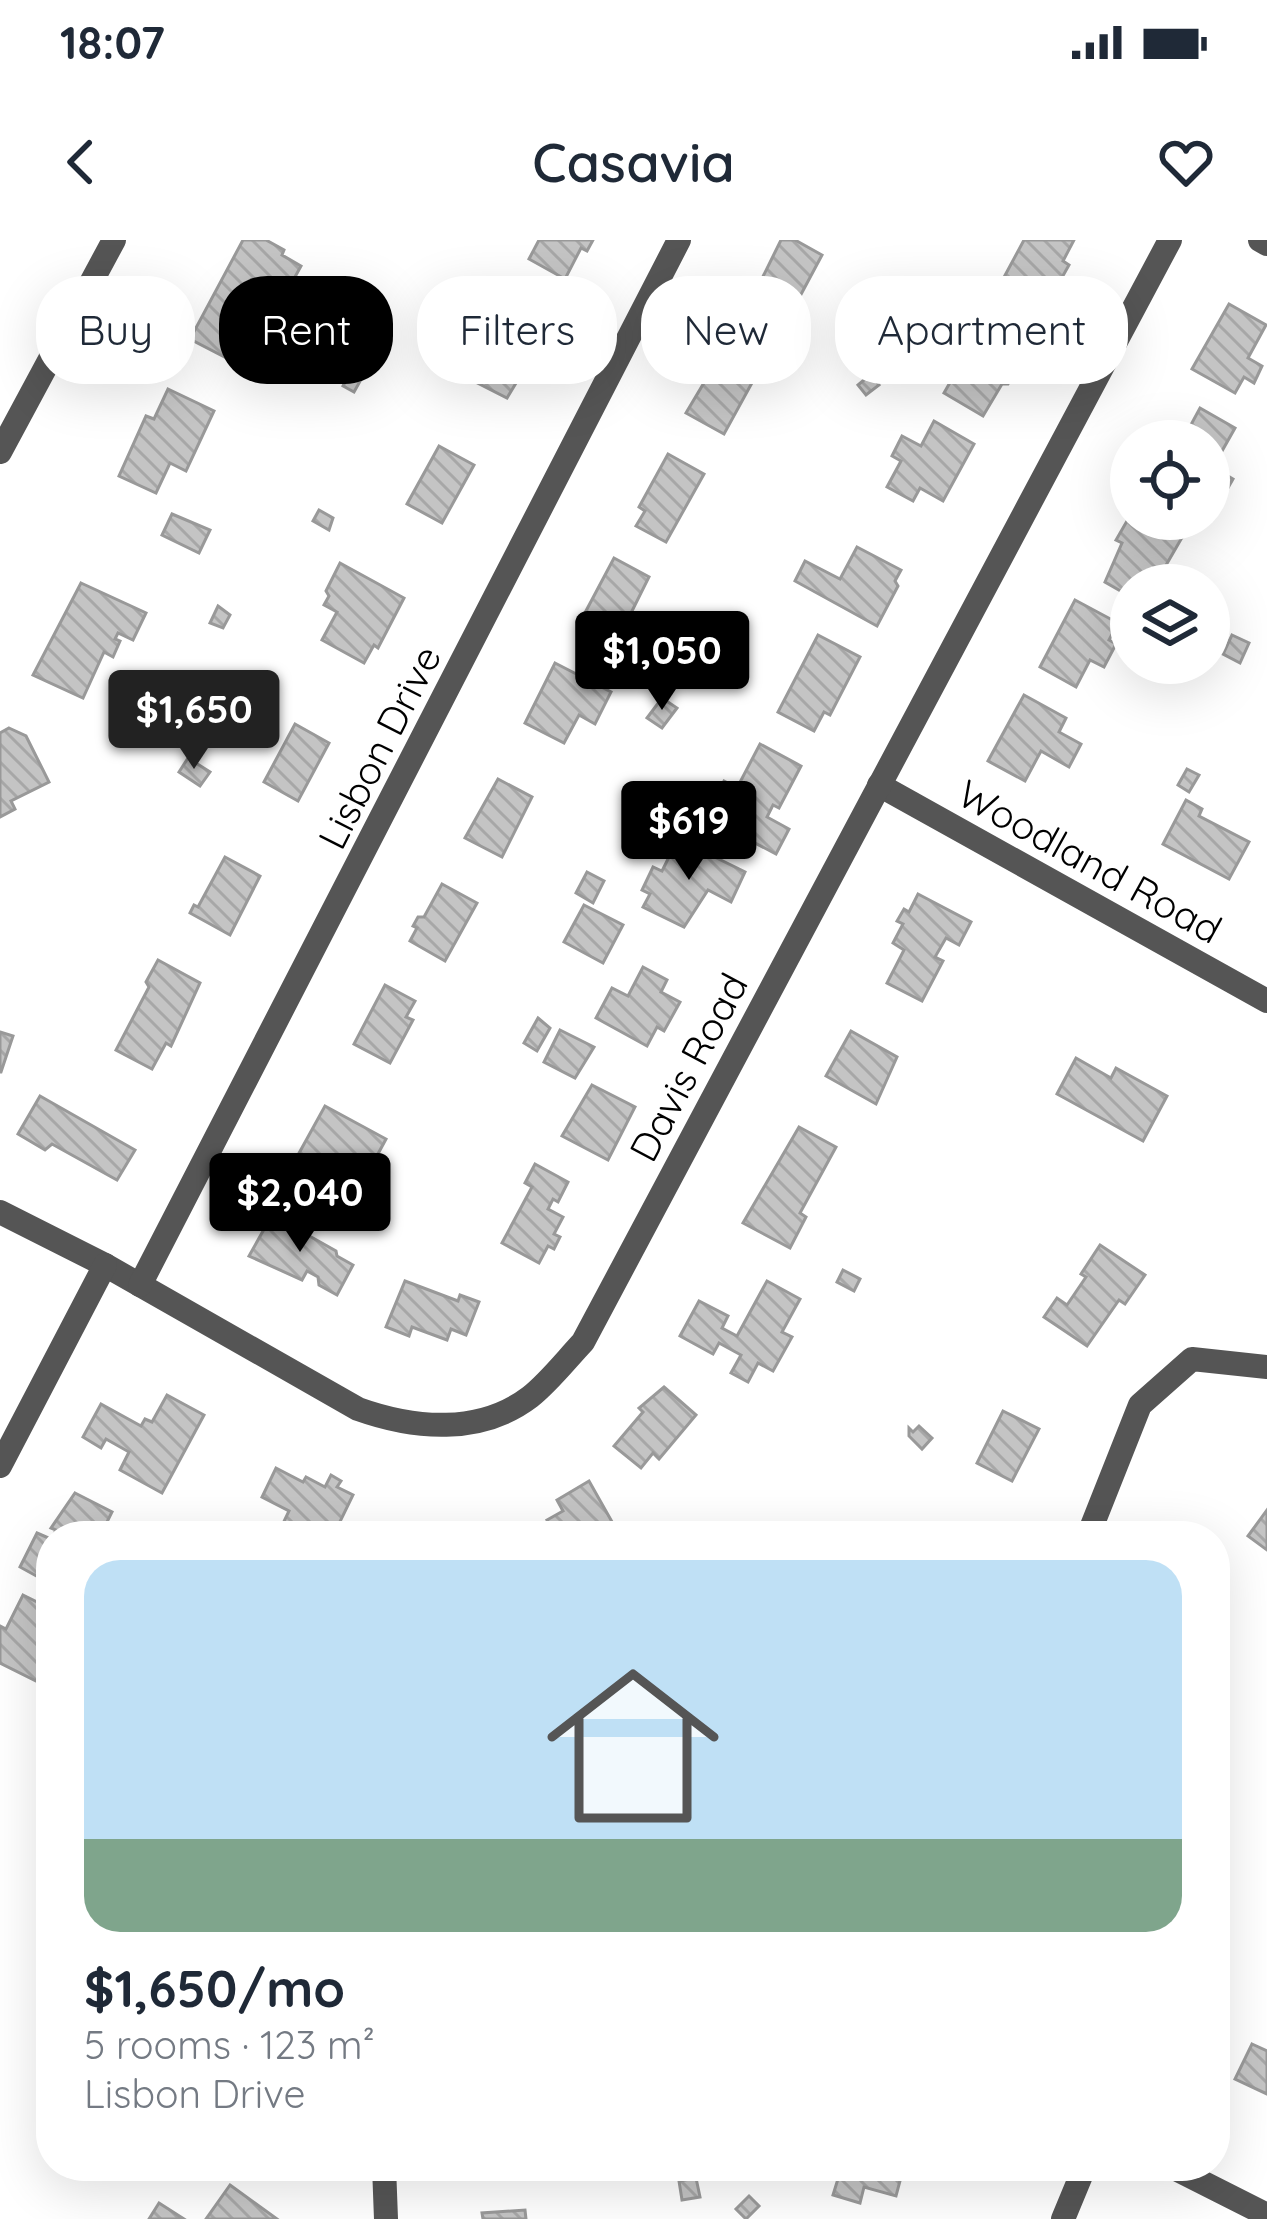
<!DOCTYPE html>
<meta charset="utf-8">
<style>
body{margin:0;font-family:Quicksand,sans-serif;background:#f6f6f7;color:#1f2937;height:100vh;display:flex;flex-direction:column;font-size:45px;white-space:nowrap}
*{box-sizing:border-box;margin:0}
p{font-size:39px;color:#747a83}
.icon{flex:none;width:66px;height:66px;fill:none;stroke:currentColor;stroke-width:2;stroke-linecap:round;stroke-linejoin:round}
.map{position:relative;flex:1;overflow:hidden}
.details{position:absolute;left:36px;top:1281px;width:1194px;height:660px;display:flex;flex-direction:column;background:#fff;border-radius:48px;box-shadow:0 12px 48px #0002}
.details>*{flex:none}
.banner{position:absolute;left:36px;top:36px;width:1197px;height:108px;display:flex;gap:24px}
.tools{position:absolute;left:1110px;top:180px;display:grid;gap:24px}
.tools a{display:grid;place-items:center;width:120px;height:120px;border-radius:50%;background:#fff;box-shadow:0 12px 48px #0002;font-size:60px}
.price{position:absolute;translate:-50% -102px;padding:0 27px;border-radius:12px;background:#000;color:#fff;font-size:39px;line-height:78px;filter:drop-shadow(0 3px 6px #0008)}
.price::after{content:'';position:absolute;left:50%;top:72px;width:36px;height:27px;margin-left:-18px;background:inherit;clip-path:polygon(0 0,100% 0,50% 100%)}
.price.active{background:#222;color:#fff}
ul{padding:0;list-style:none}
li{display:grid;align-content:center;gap:24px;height:636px;padding:0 48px}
li span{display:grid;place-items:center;height:372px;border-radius:36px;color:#555}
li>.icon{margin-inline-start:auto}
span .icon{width:216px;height:216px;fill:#fffc;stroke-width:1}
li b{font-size:51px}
.pill{padding:0 42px;border-radius:48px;background:#fff;box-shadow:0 12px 48px #0002;font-size:42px;line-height:108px}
.pill.active{background:#000;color:#fff}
.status{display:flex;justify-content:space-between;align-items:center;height:84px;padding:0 60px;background:#fff;direction:ltr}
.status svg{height:33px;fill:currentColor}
header{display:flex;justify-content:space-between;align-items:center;height:156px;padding:0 48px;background:#fff;font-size:54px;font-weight:600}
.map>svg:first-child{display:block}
.building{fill:url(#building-back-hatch);stroke:#999;stroke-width:3}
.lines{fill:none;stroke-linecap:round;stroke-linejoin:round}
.minor{stroke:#555;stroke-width:24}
.labels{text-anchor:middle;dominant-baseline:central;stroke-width:9;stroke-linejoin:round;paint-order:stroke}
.street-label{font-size:39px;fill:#000;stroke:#fff}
</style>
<div class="status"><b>18:07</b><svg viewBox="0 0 49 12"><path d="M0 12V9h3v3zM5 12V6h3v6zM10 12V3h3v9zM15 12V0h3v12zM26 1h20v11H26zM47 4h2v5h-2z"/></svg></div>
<header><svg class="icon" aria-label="back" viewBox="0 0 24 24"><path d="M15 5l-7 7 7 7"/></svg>Casavia<svg class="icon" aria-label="heart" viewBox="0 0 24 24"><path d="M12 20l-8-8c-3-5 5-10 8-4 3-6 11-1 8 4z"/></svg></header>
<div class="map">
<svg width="1267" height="1979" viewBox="0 0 1267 1979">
<defs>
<pattern id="building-back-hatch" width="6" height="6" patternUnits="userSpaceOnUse" patternTransform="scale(3)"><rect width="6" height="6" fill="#c4c4c4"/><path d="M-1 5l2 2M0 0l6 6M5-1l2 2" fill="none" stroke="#a7a7a7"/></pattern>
</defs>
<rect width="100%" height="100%" fill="#fff"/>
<g class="building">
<path d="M243,0H266L284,10L282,15L301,26L285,55L272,48L238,124L190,99Z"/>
<path d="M539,0H593L587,11L581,8L565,39L529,19Z"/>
<path d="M781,0H795L822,15L782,90L746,71Z"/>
<path d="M1024,0H1074L1063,21L1069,25L1055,50L1037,39L1029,56L1002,41Z"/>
<path d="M882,42L896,52L881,78L866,69Z"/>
<path d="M1229,64L1266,85L1248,118L1262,126L1254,143L1244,137L1235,153L1192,129Z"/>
<path d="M505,67L540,85L525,115L531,118L507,158L458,133L467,116L478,121Z"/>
<path d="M969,79L980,85L983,79L1019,100L1001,130L1012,137L1008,144H1002L983,176L944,153L952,139L944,134L948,127L932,117L946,94H960Z"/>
<path d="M730,99L765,119L724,194L686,173Z"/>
<path d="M351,130L363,136L354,152L343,146Z"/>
<path d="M871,134L879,145L866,155L858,145Z"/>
<path d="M168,149L214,171L186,231L170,223L156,253L119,236L146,176L154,179Z"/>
<path d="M1200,168L1235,188L1213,227L1233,239L1216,269L1209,266V201H1175L1181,191L1186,194Z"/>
<path d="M934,181L974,204L943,261L920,248L913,261L887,247L901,221L892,216L902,196L921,206Z"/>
<path d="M439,206L474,225L442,283L407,264Z"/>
<path d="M668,214L704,234L666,302L636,286L645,271L639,267Z"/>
<path d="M319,270L333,278L329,290L313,281Z"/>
<path d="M172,274L210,290L199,313L162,295Z"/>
<path d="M1131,274V279H1158L1184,294L1158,339L1168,345H1131V357L1105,342L1122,303L1116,300Z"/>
<path d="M857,307L901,330L895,341L898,346L877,386L795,341L805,321L840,339Z"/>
<path d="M614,318L649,337L631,373L646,382L629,414L578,386Z"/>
<path d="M340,323L404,358L378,408L374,405L364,423L322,400L337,372L324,365L329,356L326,351Z"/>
<path d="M81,343L146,373L133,400L118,393L115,399L120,401L113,417L104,412L83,458L33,435Z"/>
<path d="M1075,360L1118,383L1109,400L1116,404L1104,427L1090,420L1076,447L1040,427Z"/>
<path d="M218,366L230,375L223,388L210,383Z"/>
<path d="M818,395L860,417L830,475L824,472L814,491L778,472Z"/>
<path d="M1232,395L1249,403L1240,423L1223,414Z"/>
<path d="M555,423L611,452L595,484L579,475L564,503L525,483Z"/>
<path d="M1024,455L1066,478L1059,492L1081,504L1069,527L1041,511L1025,541L988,521Z"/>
<path d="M662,458L677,468L662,488L647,478Z"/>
<path d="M295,484L329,503L298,561L264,542Z"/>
<path d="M9,488L26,496L49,542L11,561L15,569L0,577V493Z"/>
<path d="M760,504L801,526L779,568L773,565L767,577L789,589L776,614L696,572L706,554L715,558L724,541L737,548Z"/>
<path d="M188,518L210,532L200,546L179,532Z"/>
<path d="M1187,529L1199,535L1189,552L1178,545Z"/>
<path d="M498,539L532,557L502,617L465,598Z"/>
<path d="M1186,560L1202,569L1199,576L1249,602L1229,639L1163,604Z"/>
<path d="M678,599L745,632L731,662L708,650L684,687L643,667L650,654L642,650L653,627L662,631Z"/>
<path d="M225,617L260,636L230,695L190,673L194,665L198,667Z"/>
<path d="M587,632L604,641L593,663L576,653Z"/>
<path d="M442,644L477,663L445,721L410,701L417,688L413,686L418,677H424Z"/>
<path d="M918,654L971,682L959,705L946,698L935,717L943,721L922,761L887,743L904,710L893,703L903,684L897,681L904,669L909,672Z"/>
<path d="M584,665L623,685L603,723L564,702Z"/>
<path d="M158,720L200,743L171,806L166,803L152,829L116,810L149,747L146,742Z"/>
<path d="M643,727L667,740L661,752L680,762L664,791L657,787L647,806L596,778L612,748L628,756Z"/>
<path d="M385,745L415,761L406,777L413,780L390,823L354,804Z"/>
<path d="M538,778L550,788L537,811L524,803Z"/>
<path d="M560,790L594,807L575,838L544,822Z"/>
<path d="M851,791L897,817L876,864L826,836Z"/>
<path d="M0,792L13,796L1,832H0Z"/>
<path d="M1076,818L1111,838L1116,828L1167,856L1143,901L1057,854Z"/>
<path d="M592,845L635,867L608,920L562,896Z"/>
<path d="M40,856L135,910L117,940L52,904L45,910L18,894Z"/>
<path d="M325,866L386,899L360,947L338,936L329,953L299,936L307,920L298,915Z"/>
<path d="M799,887L836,907L800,973L806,977L790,1008L743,983Z"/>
<path d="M535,924L568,942L558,962L553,959L548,969L563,977L554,994L560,997L554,1009L548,1006L539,1023L502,1003L532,947L525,943Z"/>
<path d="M272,975L336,1011L337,1016L353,1025L337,1055L319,1045L318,1037L307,1031L302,1040L249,1016Z"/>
<path d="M1100,1005L1145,1035L1125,1064L1119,1060L1087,1106L1044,1077L1057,1058L1067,1065L1086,1037L1081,1034Z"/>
<path d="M843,1030L860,1039L854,1051L837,1042Z"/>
<path d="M405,1041L458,1061L460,1055L479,1062L466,1095L451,1089L447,1100L412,1087L409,1096L386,1087Z"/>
<path d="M767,1041L800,1059L782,1092L792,1097L773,1131L758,1123L748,1142L731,1133L741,1115L719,1103L713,1114L680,1096L699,1061L728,1076L722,1088L737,1096Z"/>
<path d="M664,1147L696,1175L659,1219L653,1213L641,1228L614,1206L643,1172L639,1168Z"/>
<path d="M167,1155L204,1175L162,1253L120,1230L129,1212L106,1199L101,1208L83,1197L101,1164L141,1186L145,1179L152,1182Z"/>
<path d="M1003,1171L1039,1189L1012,1241L977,1223Z"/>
<path d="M919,1186L932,1198L922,1209L909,1196V1188L913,1192Z"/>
<path d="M276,1228L303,1242L306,1237L325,1247L331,1235L341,1241L337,1247L353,1255L333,1296H277L289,1271L262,1257Z"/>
<path d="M589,1241L620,1296H556L547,1280L563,1271L557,1260Z"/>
<path d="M75,1253L112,1272L100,1296H53L56,1290L51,1288Z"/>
<path d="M1267,1270V1310L1248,1296Z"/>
<path d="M386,1283L430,1296H382Z"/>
<path d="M436,1284L470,1293L469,1296H433Z"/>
<path d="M37,1293L51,1299V1344L20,1327Z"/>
<path d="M23,1355L51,1369V1411L36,1441L0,1423V1386L6,1389Z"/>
<path d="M1252,1804L1267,1811V1854L1235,1839Z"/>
<path d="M842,1926H904L896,1956L864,1947L860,1963L833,1955Z"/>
<path d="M696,1938L700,1957L682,1960L679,1941Z"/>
<path d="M230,1945L277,1979H206Z"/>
<path d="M749,1956L759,1966L746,1979L736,1969Z"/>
<path d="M159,1963L184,1979H149Z"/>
<path d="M525,1970L526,1979H483L482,1973Z"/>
</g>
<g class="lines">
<g class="minor">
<path d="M1260,0L1267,4"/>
<path d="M0,212L114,0"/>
<path d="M879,545L1267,761"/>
<path d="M0,972L105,1025L358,1169C414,1189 480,1195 530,1157C549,1142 566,1120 583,1102L1170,0"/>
<path d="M140,1045L679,0"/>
<path d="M0,1226L105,1025"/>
<path d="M1088,1296L1140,1165L1192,1119L1267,1127"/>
<path d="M384,1926L386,1979"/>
<path d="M1170,1926L1267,1975"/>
<path d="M1063,1979L1085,1926"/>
</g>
</g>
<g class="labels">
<g class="street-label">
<text transform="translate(379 507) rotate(-63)">Lisbon Drive</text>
<text transform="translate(1090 621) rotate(29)">Woodland Road</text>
<text transform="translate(688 827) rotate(-62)">Davis Road</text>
</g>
</g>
</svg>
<div class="tools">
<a><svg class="icon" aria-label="locate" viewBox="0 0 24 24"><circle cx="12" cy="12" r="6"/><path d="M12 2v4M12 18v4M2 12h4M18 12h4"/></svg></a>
<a><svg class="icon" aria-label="layers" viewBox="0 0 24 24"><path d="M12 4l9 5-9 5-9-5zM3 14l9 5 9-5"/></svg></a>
</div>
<b class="price" style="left:662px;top:473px">$1,050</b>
<b class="price active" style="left:194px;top:532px">$1,650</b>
<b class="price" style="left:689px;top:643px">$619</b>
<b class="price" style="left:300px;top:1015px">$2,040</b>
<div class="banner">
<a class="pill">Buy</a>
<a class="pill active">Rent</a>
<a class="pill">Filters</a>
<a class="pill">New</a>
<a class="pill">Apartment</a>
</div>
<section class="details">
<ul>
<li><span style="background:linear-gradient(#bfe0f5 75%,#7fa58c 0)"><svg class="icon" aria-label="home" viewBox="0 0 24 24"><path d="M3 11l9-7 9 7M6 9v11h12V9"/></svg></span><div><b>$1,650/mo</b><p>5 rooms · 123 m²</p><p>Lisbon Drive</p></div></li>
</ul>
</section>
</div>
